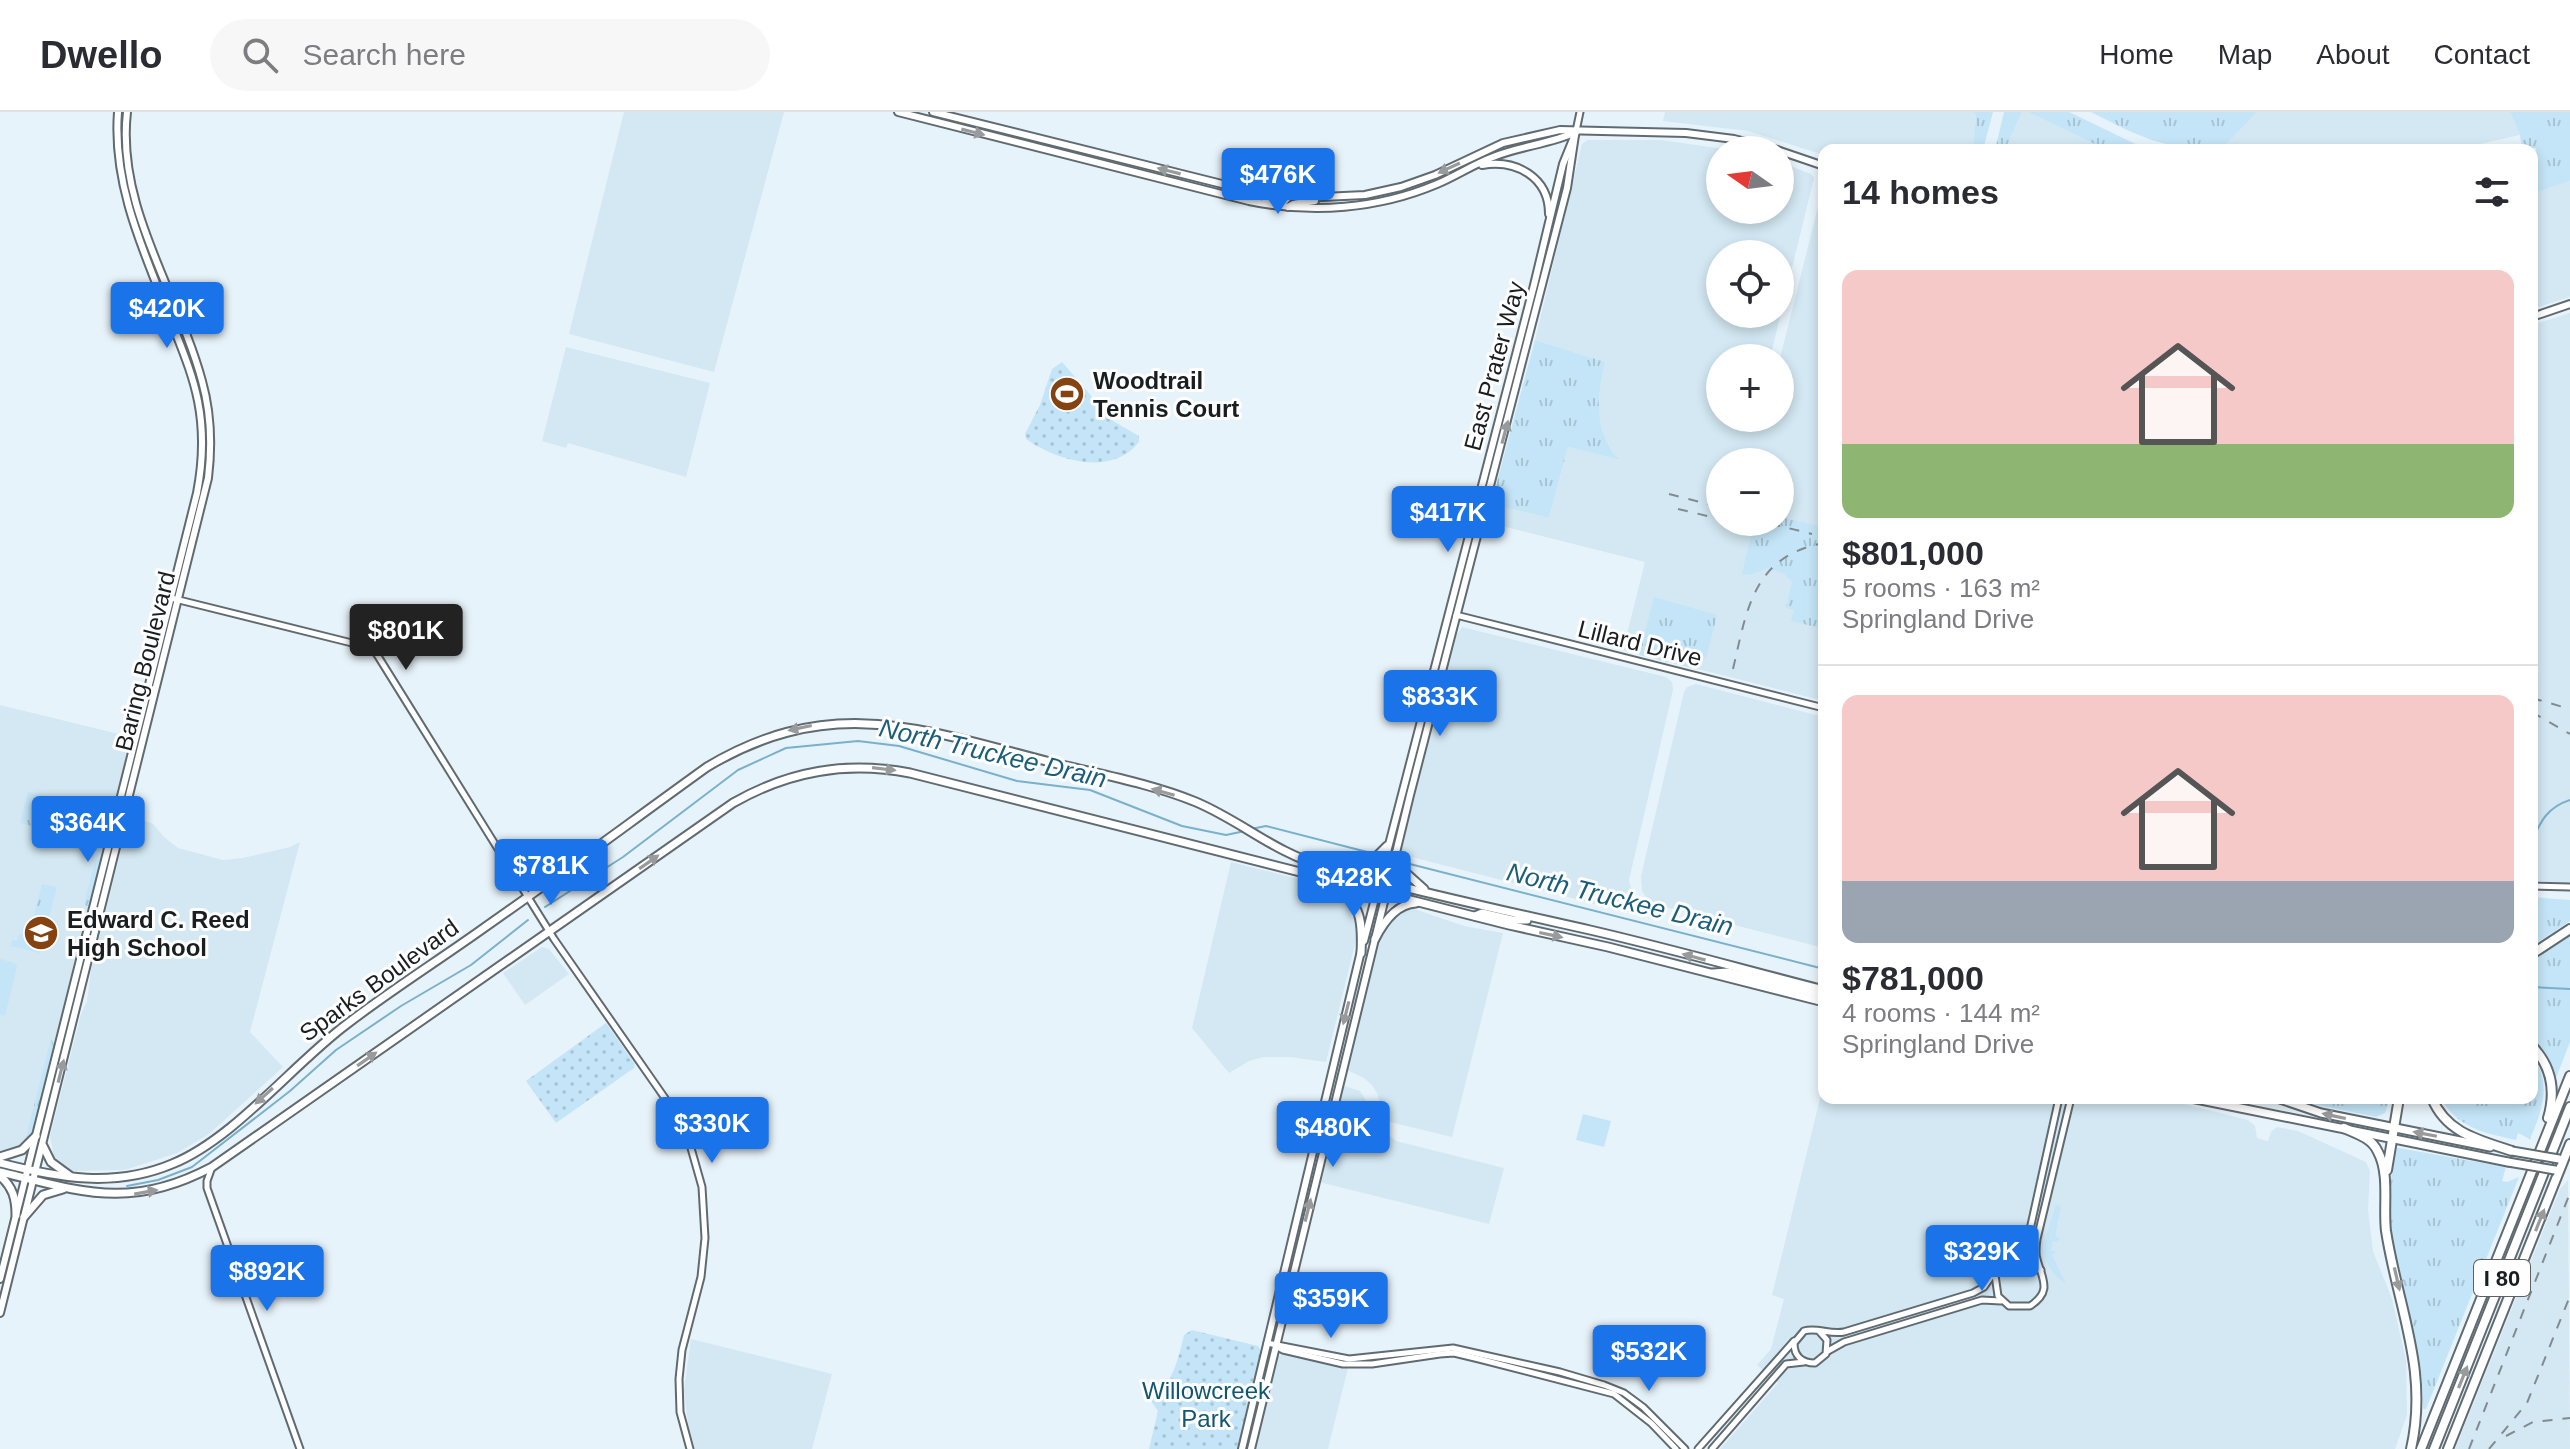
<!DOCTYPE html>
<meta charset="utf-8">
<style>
body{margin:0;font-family:Helvetica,sans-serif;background:#f7f7f7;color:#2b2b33;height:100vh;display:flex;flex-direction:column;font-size:30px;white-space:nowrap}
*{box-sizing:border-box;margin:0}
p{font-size:26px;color:#7c7c81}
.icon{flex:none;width:44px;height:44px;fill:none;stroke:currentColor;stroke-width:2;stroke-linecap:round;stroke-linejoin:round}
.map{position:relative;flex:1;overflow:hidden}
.side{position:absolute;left:1818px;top:32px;width:720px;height:960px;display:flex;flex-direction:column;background:#fff;border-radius:16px;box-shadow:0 4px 12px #0003}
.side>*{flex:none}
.needle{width:52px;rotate:284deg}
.fabs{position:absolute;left:1706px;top:24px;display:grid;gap:16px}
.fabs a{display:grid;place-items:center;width:88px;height:88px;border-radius:50%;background:#fff;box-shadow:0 4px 12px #0003;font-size:40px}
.price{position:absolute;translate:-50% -68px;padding:0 18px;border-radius:8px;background:#1a73e8;color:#fff;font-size:26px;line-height:52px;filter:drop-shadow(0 2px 4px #0008)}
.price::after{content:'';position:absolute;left:50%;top:48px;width:24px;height:18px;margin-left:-12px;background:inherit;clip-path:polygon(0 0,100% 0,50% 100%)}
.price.active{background:#222;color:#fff}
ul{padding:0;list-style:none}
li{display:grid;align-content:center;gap:16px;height:424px;padding:0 24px}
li+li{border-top:2px solid #e1e1e2}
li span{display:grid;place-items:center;height:248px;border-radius:16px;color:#555}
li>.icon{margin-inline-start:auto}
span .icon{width:144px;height:144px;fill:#fffc;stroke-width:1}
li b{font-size:34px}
h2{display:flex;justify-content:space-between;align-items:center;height:96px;padding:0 24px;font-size:34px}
header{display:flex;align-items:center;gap:48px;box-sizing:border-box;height:112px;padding:0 40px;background:#fff;border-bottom:2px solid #e1e1e2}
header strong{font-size:38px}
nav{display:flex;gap:44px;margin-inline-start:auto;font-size:28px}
.search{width:560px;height:72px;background:#f7f7f7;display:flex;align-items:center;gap:20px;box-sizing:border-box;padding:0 28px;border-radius:44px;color:#7c7c81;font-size:30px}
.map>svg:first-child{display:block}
.built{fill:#d3e8f3;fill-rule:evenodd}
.grass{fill:url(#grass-tufts)}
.park{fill:url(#park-dots)}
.garden{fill:#c4e5f7}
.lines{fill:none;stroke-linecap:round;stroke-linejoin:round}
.stream{stroke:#79b0cc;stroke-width:2}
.tertiary-casing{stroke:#606b71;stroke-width:9}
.secondary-casing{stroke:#606b71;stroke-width:10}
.primary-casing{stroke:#606b71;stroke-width:11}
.motorway-casing{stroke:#606b71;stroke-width:12}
.tertiary{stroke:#fff;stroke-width:5}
.secondary{stroke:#fff;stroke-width:6}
.primary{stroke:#fff;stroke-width:7}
.motorway{stroke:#fff;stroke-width:8}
.rail{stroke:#828b8f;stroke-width:2;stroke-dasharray:10 10;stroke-linecap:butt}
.primary-bridge-casing{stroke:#606b71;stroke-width:11;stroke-linecap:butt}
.primary-bridge{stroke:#fff;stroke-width:7}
.oneway{fill:#989a9b}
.labels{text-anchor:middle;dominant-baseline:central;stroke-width:6;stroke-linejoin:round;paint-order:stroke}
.shield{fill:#fefefe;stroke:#5e6163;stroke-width:2}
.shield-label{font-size:22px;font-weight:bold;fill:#191e20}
.street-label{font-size:24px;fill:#191e20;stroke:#fefefe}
.poi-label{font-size:24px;font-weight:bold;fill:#191e20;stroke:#fefefe;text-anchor:start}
.park-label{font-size:24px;fill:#105673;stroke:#fefefe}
.water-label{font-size:26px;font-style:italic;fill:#1b5e7b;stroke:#fefefe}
</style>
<header>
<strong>Dwello</strong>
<div class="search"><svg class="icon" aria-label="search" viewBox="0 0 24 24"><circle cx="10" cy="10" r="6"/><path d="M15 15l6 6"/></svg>Search here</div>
<nav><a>Home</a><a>Map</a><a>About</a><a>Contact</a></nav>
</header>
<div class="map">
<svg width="2570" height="1337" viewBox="0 0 2570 1337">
<defs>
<pattern id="grass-tufts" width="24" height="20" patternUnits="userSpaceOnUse" patternTransform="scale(2)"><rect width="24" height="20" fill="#c4e5f7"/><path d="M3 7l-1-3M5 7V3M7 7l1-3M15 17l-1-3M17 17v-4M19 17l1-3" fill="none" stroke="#a8c4d3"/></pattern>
<pattern id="park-dots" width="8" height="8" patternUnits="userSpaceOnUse" patternTransform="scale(2)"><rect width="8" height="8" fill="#c4e5f7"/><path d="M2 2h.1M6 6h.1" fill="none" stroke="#a8c4d3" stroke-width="1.8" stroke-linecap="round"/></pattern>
</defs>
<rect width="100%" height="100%" fill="#e7f3fa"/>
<g class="built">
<path d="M624,0H784L714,260L569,222Z"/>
<path d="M1665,0H1973L1976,2L1973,38H1824V43L1748,19L1663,9Z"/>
<path d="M2022,0H2028L2107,38H2005Z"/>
<path d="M2257,0H2510L2520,23L2453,38H2221Z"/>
<path d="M1588,28H1661L1731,38H1720V98H1780V50L1811,62L1814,66L1770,246H1720V306H1780V246L1824,71V589L1623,538L1645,450L1486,410L1491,392L1549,406L1568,335L1617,346L1605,327L1597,297L1598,276L1605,250L1535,228L1582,32ZM1720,142H1780V202H1720ZM1720,350H1780V410H1720Z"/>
<path d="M2570,69V185L2532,197V82Z"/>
<path d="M2570,201V771L2561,772L2532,768V213Z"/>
<path d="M566,235L710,271L686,365L568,331L566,336L542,329Z"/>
<path d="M1462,515L1666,565L1672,570L1673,578L1629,768L1632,781L1641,797L1627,800L1400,742L1411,690L1453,528Z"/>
<path d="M1696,572L1824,605V836L1661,794L1649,789L1642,779L1641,764L1684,580L1687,575Z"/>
<path d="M0,593L131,625L33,1023L23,1035L0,1043Z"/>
<path d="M134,705L153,712L164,725L178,736L223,748L243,746L290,735L300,730L250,920L283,955L209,1022L177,1041L125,1058L71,1059L54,1045L50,1024L81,902L87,889L91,858L128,710Z"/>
<path d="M1231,750L1330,775L1340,781L1354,797L1358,820L1326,950L1290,945H1263L1249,949L1229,961L1192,916Z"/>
<path d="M1404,796L1414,797L1464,814L1503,821L1452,1025L1390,1010L1384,1005L1377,981L1372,973L1364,966L1347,958L1380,824L1394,805Z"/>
<path d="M542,835L549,837L569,862L525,893L503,861Z"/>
<path d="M1824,970V986H2160L2248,1008L2255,1014L2257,1026L2268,1029L2271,1020L2277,1015L2298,1019L2366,1050L2370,1059L2368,1098L2373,1139L2392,1187L2406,1248L2407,1303L2395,1337H1720L1778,1271L1757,1253L1771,1237L1784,1187L1772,1183Z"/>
<path d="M1344,974L1360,979L1368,992L1372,1009L1396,1029L1504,1056L1489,1112L1319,1070Z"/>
<path d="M2568,1068L2570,1337H2455L2560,1077Z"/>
<path d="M691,1227L832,1262L812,1337H695L688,1312L684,1278Z"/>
<path d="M1282,1242L1348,1256L1328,1337H1255L1277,1246Z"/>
</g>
<g class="grass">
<path d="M1973,0H1993L1983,38H1973L1976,3Z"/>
<path d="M2004,0H2022L2005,38H1995Z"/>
<path d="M2028,0H2069L2148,38H2107Z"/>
<path d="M2091,0H2257L2221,38C2165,38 2140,25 2091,0Z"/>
<path d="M2510,0H2570V69L2532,82V52L2537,49L2536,36L2522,37L2520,23Z"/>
<path d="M1535,228L1605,250C1596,286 1594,317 1618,347L1568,335L1549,406L1491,392Z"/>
<path d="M1780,405L1824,415V517L1791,509L1794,498L1786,496L1792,470L1784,462L1768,456L1750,463L1742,462L1754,410H1780Z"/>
<path d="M1654,485L1717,503L1707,543L1700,555L1692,556L1639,543Z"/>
<path d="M28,680L78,692L69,730L60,727L61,721L20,711Z"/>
<path d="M104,699L112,705L88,795L84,792L106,705Z"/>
<path d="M42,772L57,775L40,841L11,834L12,828L17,829L19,822L22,823L24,816L30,818Z"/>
<path d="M2532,785L2570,788V809L2532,834Z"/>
<path d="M2570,823V930L2556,966L2543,938L2532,926V848Z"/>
<path d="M51,927L54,933L33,1016L25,1029Z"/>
<path d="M2532,943C2552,972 2543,997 2530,1027L2518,1021L2516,1028C2486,1021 2459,1017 2442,988L2441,986H2532Z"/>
<path d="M2302,986H2390L2385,1001L2376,1005L2304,990Z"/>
<path d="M2393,1035L2506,1055L2502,1069L2507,1070L2519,1065L2426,1297H2423C2424,1236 2400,1181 2392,1121C2389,1093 2391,1064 2393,1035Z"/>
</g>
<g class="park">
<path d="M1062,250L1113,309L1139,324V330C1112,365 1057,349 1026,327L1025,322L1040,293L1052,257Z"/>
<path d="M606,911L635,952L634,956L556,1011L526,969Z"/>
<path d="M1192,1218L1258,1234L1261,1238L1239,1337H1149L1158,1299L1151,1289C1173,1271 1178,1248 1184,1223Z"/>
</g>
<g class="garden">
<path d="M0,847L15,851L17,855L5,904L0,903Z"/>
<path d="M1583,1002L1611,1009L1604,1035L1576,1028Z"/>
<path d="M2056,1093L2061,1094L2055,1124L2059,1126L2058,1130L2053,1129L2051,1138L2056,1140L2052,1143L2066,1172C2032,1147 2046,1127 2056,1093Z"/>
</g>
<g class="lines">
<g class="stream">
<path d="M1251,717L1266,714L1375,742"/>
<path d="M2532,730C2540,709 2548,695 2570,688"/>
<path d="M1406,751L1824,857"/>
<path d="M545,795L623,745L738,658L786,636L858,629L899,634L1017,669L1090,678L1182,714L1226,723L1245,719"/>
<path d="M2532,875L2570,877"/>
<path d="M127,1074L158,1068L192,1055L290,979L336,938L401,894L471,853L528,808"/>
</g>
<g class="tertiary-casing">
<g id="tertiary">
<path d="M1576,19L1580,0"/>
<path d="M171,486L364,534L376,541L554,827L676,1002L689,1029L702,1075L705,1126L701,1165L682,1238L679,1267L680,1300L690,1337"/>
<path d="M1456,503L1824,596"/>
<path d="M2532,774L2570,775"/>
<path d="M212,1055L207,1069V1076L300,1337"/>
<path d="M2009,1147L2022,1148L2041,1158"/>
<path d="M1995,1163L1998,1184L2009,1194H2030C2053,1179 2042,1167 2037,1147C2035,1141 2036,1134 2037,1127L2071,986"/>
<path d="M1819,1219L1827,1228L1826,1242L1815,1251C1802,1251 1794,1244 1794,1231L1804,1219C1817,1215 1830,1223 1844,1220L1973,1181L1984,1175L1998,1155L2027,1131L2059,986"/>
<path d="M1267,1231L1349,1247L1453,1236L1560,1260L1604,1273L1624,1281L1643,1295L1685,1337"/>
<path d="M1276,1234L1283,1238L1343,1252H1372L1440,1242L1454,1241L1479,1247L1614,1282L1651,1311L1676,1337"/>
<path d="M1828,1239L1844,1230L1982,1188L2001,1189"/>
<path d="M1698,1337L1794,1229"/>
<path d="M1712,1337L1786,1252L1804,1250"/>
</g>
</g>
<g class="secondary-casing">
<g id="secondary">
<path d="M898,0L1249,89C1312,102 1378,97 1437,72C1456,64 1474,52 1493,45C1520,34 1550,32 1576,20"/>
<path d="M933,0L1246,78L1301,86L1365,83L1401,75L1435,63L1503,31L1560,18L1686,21L1734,27L1778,38"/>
<path d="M1780,39L1824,54"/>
<path d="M1482,53C1516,47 1549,65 1549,102"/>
<path d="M1265,89H1285L1289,85"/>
<path d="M1288,95L1293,92L1315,89"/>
<path d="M2532,205L2570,192"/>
<path d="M1364,829L1534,173L1563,52L1576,20"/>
<path d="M0,1167L197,381C203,350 204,319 198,289C193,264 184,242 175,219C148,148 112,78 118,0"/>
<path d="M0,1201L208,366C212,333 211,301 202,269C178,180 116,95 127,0"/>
<path d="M1242,1337L1361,839"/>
<path d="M1251,1337L1410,683L1567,76L1575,23"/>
</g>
</g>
<g class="primary-casing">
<g id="primary">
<path d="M1396,741L1405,760L1424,777"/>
<path d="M1351,759L1367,754L1387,734"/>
<path d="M1327,769C1360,789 1363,804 1361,841"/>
<path d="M1475,804L1482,801L1512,808H1527"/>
<path d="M1375,827C1383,811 1396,792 1416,791"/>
<path d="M1713,861L1728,860L1824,883"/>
<path d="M2191,986L2508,1050"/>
<path d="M2277,986L2321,1001L2490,1035"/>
<path d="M43,1034L51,1050L70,1064"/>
<path d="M0,1045L22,1038L36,1024"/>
<path d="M0,1051C58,1066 115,1076 172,1052C234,1027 292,953 347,912C390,879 436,850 481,818C557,765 632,709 707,655C831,581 922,617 1050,650C1098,662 1150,671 1196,690C1243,710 1273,740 1325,755C1413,779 1501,798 1590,818C1668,836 1746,858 1824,878"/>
<path d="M0,1060C83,1080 131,1098 212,1055L733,691C789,659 846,649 910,661L1509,813L1608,835L1824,890"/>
<path d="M0,1064C13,1075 16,1087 16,1103"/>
<path d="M24,1105L43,1083L63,1077"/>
</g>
</g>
<g class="motorway-casing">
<g id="motorway">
<path d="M2532,842L2570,817"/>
<path d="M2532,934C2552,955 2556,979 2548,1006"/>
<path d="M2432,986C2446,1021 2479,1028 2512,1039"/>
<path d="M2344,1016C2357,1022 2372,1026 2378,1040C2390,1062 2383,1095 2386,1119C2398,1196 2429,1258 2411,1337"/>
<path d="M2387,1058L2399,986"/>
<path d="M2421,1337L2570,964"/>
<path d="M2434,1337L2570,995"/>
<path d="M2448,1337L2570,1032"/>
</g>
</g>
<use href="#tertiary" class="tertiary"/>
<use href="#secondary" class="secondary"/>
<use href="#primary" class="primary"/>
<use href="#motorway" class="motorway"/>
<g class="rail">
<path d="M1669,382L1720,395"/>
<path d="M1678,397L1720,407"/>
<path d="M1730,410L1776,413L1812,422"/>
<path d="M1733,557C1747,497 1753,444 1824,431"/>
<path d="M2532,586L2570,597"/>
<path d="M2532,600L2570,622"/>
<path d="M2506,1324L2533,1310L2570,1306"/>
<path d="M2469,1337L2570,1081"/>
<path d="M2489,1337L2527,1291L2570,1184"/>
</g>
<g class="primary-bridge-casing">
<g id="primary-bridge">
<path d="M2512,1039L2559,1047"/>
<path d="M2508,1050L2555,1058"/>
</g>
</g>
<use href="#primary-bridge" class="primary-bridge"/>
</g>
<defs><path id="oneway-solid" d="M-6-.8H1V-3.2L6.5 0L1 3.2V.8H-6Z" transform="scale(2)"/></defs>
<g class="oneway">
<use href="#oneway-solid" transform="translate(973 20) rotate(14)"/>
<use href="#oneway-solid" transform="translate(1449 56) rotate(155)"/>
<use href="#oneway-solid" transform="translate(1169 59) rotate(-166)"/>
<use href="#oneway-solid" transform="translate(1505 320) rotate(-75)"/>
<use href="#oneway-solid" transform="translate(800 616) rotate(168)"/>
<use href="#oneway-solid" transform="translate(884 657) rotate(7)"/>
<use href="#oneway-solid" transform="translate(1163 680) rotate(-164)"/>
<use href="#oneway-solid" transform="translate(649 750) rotate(-35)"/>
<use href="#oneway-solid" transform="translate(1551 823) rotate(12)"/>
<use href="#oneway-solid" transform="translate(1694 845) rotate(-165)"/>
<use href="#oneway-solid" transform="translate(1346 901) rotate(104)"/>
<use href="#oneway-solid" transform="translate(367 947) rotate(-35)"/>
<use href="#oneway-solid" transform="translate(61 959) rotate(-76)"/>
<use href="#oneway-solid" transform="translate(264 984) rotate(138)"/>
<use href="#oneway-solid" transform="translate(2334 1004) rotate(-168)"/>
<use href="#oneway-solid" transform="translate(2425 1022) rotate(-169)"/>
<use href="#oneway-solid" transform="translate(146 1080) rotate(-10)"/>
<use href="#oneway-solid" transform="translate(1308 1098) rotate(-76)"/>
<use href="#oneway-solid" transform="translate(2540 1108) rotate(-68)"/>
<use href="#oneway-solid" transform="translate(2397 1167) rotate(77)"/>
<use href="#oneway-solid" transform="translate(2463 1265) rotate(-68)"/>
</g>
<defs>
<g id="stadium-disc" transform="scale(1.8)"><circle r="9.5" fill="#854312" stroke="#fefefe"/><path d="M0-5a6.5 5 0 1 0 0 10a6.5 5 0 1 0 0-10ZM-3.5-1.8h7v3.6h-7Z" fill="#fff"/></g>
<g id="school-disc" transform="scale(1.8)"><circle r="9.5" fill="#854312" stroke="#fefefe"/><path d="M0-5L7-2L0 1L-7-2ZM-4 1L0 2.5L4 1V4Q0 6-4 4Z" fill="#fff"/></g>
</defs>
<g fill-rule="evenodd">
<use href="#stadium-disc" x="1067" y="282"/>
<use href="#school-disc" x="41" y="821"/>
</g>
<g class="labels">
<rect class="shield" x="2474" y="1148" width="56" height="36" rx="6"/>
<g class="shield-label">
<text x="2502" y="1166">I 80</text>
</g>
<g class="street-label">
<text transform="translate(1494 254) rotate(-75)">East Prater Way</text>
<text transform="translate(1640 531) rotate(14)">Lillard Drive</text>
<text transform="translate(145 549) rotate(-76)">Baring Boulevard</text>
<text transform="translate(379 868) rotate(-36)">Sparks Boulevard</text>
</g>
<g class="poi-label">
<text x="1093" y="268">Woodtrail<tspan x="1093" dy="28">Tennis Court</tspan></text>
<text x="67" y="807">Edward C. Reed<tspan x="67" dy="28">High School</tspan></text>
</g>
<g class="park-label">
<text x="1206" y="1278">Willowcreek<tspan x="1206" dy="28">Park</tspan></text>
</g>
<g class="water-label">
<text transform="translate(993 641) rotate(13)">North Truckee Drain</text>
<text transform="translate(1620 787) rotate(14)">North Truckee Drain</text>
</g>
</g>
</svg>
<div class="fabs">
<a><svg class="needle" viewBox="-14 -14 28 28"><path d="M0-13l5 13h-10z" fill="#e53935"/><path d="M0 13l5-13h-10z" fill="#7c7c81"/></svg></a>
<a><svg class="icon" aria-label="locate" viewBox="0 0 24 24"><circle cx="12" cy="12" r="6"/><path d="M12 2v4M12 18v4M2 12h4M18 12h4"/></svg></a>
<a>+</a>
<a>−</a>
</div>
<b class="price" style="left:1278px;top:104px">$476K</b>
<b class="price" style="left:167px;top:238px">$420K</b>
<b class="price" style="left:1448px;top:442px">$417K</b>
<b class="price active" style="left:406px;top:560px">$801K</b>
<b class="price" style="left:1440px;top:626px">$833K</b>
<b class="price" style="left:88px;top:752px">$364K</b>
<b class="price" style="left:551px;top:795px">$781K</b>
<b class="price" style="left:1354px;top:807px">$428K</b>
<b class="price" style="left:712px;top:1053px">$330K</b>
<b class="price" style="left:1333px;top:1057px">$480K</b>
<b class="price" style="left:1982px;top:1181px">$329K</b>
<b class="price" style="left:267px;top:1201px">$892K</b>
<b class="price" style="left:1331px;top:1228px">$359K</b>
<b class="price" style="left:1649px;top:1281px">$532K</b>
<section class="side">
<h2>14 homes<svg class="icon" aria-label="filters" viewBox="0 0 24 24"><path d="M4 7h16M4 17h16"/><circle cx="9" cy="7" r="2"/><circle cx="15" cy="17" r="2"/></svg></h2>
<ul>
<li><span style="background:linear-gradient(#f6c9c9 70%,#8fb573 0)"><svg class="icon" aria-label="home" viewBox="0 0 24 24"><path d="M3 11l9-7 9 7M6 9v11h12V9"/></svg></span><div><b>$801,000</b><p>5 rooms · 163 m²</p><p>Springland Drive</p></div></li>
<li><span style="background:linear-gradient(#f6c9c9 75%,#9aa5b1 0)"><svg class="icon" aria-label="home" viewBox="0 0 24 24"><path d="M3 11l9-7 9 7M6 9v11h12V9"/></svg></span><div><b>$781,000</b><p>4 rooms · 144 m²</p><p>Springland Drive</p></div></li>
</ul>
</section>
</div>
